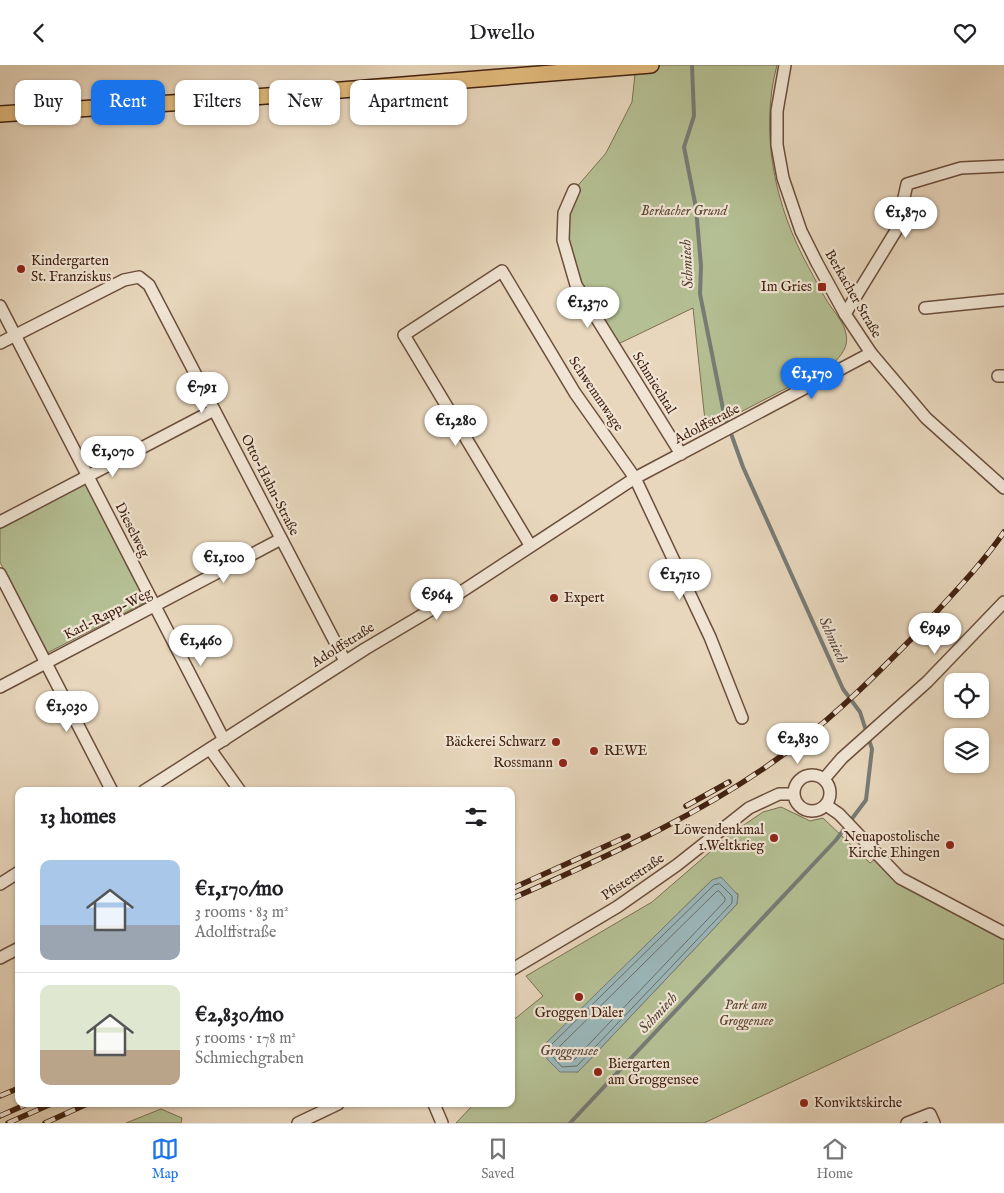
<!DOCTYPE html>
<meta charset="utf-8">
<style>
body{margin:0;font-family:"IM FELL English",serif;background:#f6f6f6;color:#202124;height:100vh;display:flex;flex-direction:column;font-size:19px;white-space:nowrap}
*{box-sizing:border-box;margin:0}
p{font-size:16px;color:#757577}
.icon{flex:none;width:28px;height:28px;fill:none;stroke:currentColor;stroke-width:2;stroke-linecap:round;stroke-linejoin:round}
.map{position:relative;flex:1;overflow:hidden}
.side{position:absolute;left:15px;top:722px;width:500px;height:320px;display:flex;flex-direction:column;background:#fff;border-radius:10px;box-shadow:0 1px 4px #0004}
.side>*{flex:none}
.banner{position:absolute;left:15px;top:15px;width:500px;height:45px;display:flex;gap:10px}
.tools{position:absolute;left:944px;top:608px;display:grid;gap:10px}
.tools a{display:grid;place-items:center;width:45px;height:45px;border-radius:10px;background:#fff;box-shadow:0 1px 4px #0004;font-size:25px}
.price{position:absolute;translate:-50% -42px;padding:0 11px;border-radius:18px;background:#fff;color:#222;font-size:16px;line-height:32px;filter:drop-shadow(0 1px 2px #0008)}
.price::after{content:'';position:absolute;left:50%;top:30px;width:15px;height:11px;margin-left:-8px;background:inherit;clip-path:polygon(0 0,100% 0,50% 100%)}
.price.on{background:#1a73e8;color:#fff}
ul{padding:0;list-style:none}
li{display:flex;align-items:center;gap:15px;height:125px;padding:0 25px}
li+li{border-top:1px solid #e0e0e0}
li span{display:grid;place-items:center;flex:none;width:140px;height:100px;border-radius:10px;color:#555}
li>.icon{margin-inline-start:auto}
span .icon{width:60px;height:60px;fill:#fffc;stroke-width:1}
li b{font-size:21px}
h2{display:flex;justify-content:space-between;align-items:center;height:60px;padding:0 25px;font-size:21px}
.chip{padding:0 18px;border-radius:10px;background:#fff;box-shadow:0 1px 4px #0004;font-size:18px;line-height:45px}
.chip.on{background:#1a73e8;color:#fff}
header{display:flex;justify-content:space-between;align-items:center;height:65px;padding:0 25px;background:#fff;font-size:22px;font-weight:600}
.tabs{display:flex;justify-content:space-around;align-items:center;height:70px;border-top:1px solid #e0e0e0;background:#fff;font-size:14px;color:#757577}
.tabs a{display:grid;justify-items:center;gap:2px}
.tabs .on{color:#1a73e8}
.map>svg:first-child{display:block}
.green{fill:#b4bf93;stroke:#7b7052;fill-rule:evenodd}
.water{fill:#9ab7ba;stroke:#777b76}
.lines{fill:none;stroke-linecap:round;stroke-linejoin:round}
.shore{stroke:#6e6c66;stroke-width:1}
.stream{stroke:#777b76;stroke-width:4}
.minor-casing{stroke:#6c4e3c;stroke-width:14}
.major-casing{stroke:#422111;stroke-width:18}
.minor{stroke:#f0e5d4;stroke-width:11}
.major{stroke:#e4bc7e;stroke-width:15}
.rail-casing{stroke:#422111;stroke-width:5.5}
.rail{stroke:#f0e5d4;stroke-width:4;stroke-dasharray:11;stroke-linecap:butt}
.poi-dot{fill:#8f2418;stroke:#f0e5d4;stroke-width:2}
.labels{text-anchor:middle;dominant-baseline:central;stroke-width:4.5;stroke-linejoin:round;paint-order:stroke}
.park-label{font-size:14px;font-style:italic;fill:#5e4832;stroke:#f0e5d4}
.poi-label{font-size:14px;fill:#422111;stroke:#f0e5d4;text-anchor:start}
.street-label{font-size:14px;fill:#422111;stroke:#f0e5d4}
.water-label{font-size:15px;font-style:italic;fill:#58463b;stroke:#f0e5d4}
</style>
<header><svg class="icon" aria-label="back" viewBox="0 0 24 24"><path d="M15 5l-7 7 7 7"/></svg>Dwello<svg class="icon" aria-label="heart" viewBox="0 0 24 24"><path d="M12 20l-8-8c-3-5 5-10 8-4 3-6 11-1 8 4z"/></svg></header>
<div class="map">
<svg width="1004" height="1058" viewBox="0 0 1004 1058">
<rect width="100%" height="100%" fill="#e8d7bd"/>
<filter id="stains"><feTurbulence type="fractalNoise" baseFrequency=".004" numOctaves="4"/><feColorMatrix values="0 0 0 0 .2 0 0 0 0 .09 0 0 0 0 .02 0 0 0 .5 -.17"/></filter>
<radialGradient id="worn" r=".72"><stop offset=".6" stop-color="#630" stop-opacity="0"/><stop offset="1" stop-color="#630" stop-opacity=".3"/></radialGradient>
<g class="green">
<path d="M636,0H777C759,68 775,142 809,203C815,214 821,226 827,236C834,247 844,257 846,269C849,282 841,290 833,299L706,365L693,243L614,281L576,220L564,148L574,125L606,88L632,37Z"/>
<path d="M85,419L146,537L47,588L0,497V463Z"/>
<path d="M781,742L810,756L823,753L870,798L878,792L900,813L1004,868V918L704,1058H456L474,1039H511V957L543,931L526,911L652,837L732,768L763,747ZM712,815L738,829L737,839L578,1007L547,994L546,979Z"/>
<path d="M161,1044L182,1053L181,1058H126Z"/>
</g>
<path class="water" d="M721,812L738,830L737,839L578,1007H560L547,994L545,979L712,815Z"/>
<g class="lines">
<g class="shore">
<path d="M720,819L732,831V838L577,1001L562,1002L552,991L551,980L714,820Z"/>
<path d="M719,826L725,833V836L574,995H565L558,988V983L716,827Z"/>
</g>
<path class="stream" d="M570,1058L836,775L866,735L872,684L860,647L843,624L743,402L724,349L700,229L701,201L696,143L684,82L694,51L692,0"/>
<g class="minor-casing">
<g id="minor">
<path d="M785,0L777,46V80L783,113L801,166L817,198L845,249L871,288L926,353L1004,423"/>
<path d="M574,125L564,148L563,175L576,220L681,389"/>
<path d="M0,241L224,675"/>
<path d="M925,243L1004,235"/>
<path d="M845,249L897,164L907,119L961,103L1004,101"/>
<path d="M0,278L124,215L139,212L149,220L345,596"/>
<path d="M998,311H1004"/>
<path d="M0,457L214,345"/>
<path d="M530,480L404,270L502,206L575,328L635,413L710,572L742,653"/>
<path d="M0,509L112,726"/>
<path d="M0,622L281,474"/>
<path d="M210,684L240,726"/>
<circle cx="812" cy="728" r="18"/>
<path d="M824,714L842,693L927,617L1004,537"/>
<path d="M144,726L365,584L461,527L635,413L871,288"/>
<path d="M826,740L839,749L900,813L1004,868"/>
<path d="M0,819L19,807"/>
<path d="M0,893L19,883"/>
<path d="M511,905L617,842L677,800L749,743L779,729H793"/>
<path d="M434,1039L442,1058"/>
<path d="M298,1058L338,1039"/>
<path d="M907,1058L930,1049L934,1058"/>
</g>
</g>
<g class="major-casing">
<path id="major" d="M0,49L217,35L651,0"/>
</g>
<use href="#minor" class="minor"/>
<use href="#major" class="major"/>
<g class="rail-casing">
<g id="rail">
<path d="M686,741L729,717"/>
<path d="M511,824L628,771"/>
<path d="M511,834C608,791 712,745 796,680C840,646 879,607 918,567C947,535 980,502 1004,467"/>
<path d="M0,1031L19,1023"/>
<path d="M0,1051L27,1039"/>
<path d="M8,1058L51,1039"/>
<path d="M45,1058L87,1039"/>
</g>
</g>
<use href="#rail" class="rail"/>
</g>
<g class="poi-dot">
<circle cx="21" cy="204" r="5"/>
<rect x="817" y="217" width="10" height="10" rx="2.5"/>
<circle cx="554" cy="533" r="5"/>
<circle cx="556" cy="677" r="5"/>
<circle cx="594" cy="686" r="5"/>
<circle cx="563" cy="698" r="5"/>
<circle cx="774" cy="773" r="5"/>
<circle cx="950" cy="780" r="5"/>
<circle cx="579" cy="932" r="5"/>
<circle cx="598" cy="1007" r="5"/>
<circle cx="804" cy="1038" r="5"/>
</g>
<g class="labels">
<g class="park-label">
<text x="684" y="146">Berkacher Grund</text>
<text x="746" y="940">Park am<tspan x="746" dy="16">Groggensee</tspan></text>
</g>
<g class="poi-label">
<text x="31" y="196">Kindergarten<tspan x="31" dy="16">St. Franziskus</tspan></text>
<text x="812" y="222" text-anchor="end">Im Gries</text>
<text x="564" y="533">Expert</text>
<text x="546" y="677" text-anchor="end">Bäckerei Schwarz</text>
<text x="604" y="686">REWE</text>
<text x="553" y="698" text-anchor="end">Rossmann</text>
<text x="764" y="765" text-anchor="end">Löwendenkmal<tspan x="764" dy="16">1.Weltkrieg</tspan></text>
<text x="940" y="772" text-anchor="end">Neuapostolische<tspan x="940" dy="16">Kirche Ehingen</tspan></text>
<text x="579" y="948" text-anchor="middle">Groggen Däler</text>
<text x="608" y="999">Biergarten<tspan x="608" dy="16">am Groggensee</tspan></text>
<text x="814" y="1038">Konviktskirche</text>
</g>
<g class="street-label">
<text transform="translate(853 229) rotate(60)">Berkacher Straße</text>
<text transform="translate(654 318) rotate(58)">Schmiechtal</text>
<text transform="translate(596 329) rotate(56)">Schwemmwage</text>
<text transform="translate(707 359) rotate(-27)">Adolffstraße</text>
<text transform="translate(270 420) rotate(63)">Otto-Hahn-Straße</text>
<text transform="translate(132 465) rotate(63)">Dieselweg</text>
<text transform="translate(108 549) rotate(-27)">Karl-Rapp-Weg</text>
<text transform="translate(343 580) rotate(-32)">Adolffstraße</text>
<text transform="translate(633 812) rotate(-34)">Pfisterstraße</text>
</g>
<g class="water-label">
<text transform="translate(687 199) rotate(-93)">Schmiech</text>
<text transform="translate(833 575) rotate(66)">Schmiech</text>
<text transform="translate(658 948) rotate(-47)">Schmiech</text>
<text x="569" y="985">Groggensee</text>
</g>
</g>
<rect width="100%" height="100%" filter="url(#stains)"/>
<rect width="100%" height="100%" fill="url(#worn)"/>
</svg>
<div class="tools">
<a><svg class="icon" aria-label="locate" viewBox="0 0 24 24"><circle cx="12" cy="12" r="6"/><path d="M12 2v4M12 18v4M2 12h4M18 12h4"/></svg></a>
<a><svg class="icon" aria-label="layers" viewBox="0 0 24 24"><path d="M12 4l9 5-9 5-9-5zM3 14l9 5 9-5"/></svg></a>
</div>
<b class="price" style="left:906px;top:174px">€1,870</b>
<b class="price" style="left:588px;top:264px">€1,370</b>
<b class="price on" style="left:812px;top:335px">€1,170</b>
<b class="price" style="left:202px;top:349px">€791</b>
<b class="price" style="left:456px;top:382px">€1,280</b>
<b class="price" style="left:113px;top:413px">€1,070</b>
<b class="price" style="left:224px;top:519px">€1,100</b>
<b class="price" style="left:680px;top:536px">€1,710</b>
<b class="price" style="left:437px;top:556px">€964</b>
<b class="price" style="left:935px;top:590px">€949</b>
<b class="price" style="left:201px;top:602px">€1,460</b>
<b class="price" style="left:67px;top:668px">€1,030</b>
<b class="price" style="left:798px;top:700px">€2,830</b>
<div class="banner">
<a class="chip">Buy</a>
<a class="chip on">Rent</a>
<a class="chip">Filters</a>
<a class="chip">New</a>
<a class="chip">Apartment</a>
</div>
<section class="side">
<h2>13 homes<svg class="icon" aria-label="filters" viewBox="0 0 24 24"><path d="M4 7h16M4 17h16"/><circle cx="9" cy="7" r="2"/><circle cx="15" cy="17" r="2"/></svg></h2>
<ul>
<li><span style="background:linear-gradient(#a9c7e8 65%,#9aa5b1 0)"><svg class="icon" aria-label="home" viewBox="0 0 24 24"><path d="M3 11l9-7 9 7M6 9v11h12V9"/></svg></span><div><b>€1,170/mo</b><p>3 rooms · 83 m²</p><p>Adolffstraße</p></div></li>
<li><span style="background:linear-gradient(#dfe7d0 65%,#b9a48a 0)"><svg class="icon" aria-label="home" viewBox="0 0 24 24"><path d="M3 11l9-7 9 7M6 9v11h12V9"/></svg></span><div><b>€2,830/mo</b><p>5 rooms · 178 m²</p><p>Schmiechgraben</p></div></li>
</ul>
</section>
</div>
<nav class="tabs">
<a class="on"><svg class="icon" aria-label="map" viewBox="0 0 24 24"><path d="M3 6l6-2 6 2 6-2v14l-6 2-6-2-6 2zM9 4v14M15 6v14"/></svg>Map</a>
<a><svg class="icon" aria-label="saved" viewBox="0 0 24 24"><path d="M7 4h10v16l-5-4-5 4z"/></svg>Saved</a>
<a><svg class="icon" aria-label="home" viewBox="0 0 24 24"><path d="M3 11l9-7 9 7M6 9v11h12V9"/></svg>Home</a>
</nav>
